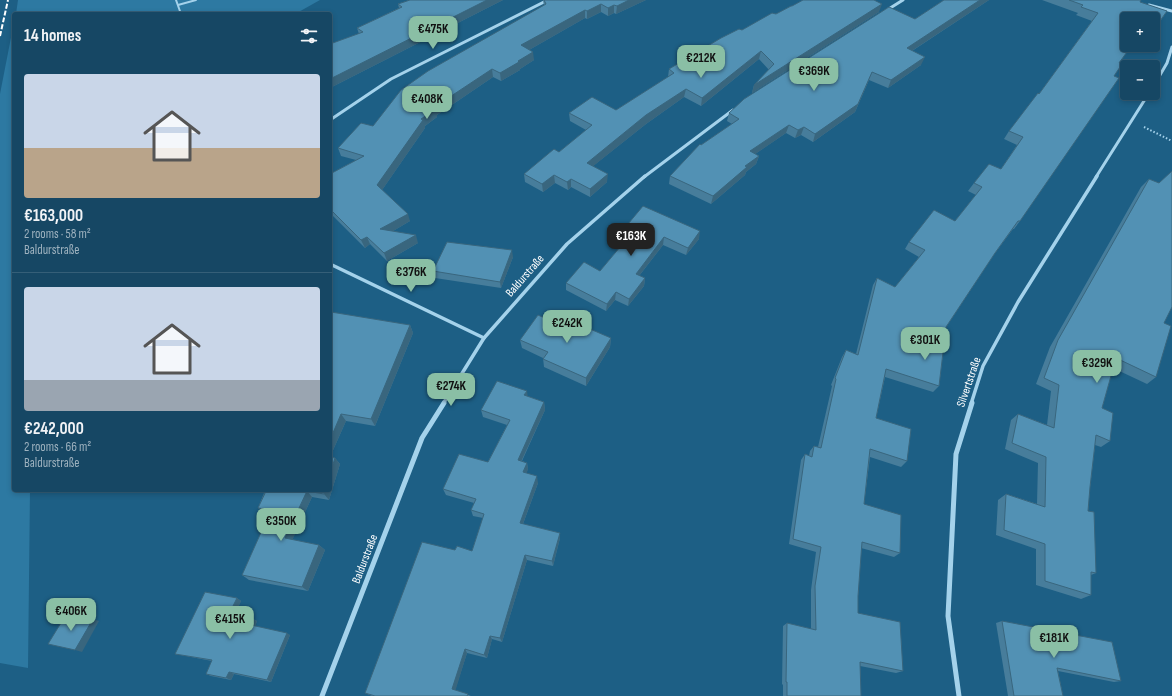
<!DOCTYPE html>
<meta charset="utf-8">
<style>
body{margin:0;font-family:"Sofia Sans Condensed",sans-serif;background:#23516d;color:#f1f3f6;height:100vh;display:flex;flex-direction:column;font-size:15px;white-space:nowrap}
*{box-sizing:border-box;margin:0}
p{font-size:13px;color:#9eb2bf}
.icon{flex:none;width:22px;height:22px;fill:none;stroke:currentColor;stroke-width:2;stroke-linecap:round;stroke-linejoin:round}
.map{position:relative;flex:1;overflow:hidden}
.details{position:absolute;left:12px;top:12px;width:320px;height:480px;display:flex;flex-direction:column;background:#164764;border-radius:4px;box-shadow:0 2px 6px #0003,0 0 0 1px #355f78}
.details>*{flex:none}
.buttons{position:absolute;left:1120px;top:12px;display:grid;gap:8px}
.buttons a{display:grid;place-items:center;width:40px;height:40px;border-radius:4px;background:#164764;box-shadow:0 2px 6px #0003,0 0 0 1px #355f78;font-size:20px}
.price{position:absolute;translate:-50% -34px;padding:0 9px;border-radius:8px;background:#8abfa5;color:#111;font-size:13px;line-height:26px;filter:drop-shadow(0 1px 2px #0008)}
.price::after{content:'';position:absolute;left:50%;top:24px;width:12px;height:9px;margin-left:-6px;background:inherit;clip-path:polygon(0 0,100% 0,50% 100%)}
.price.selected{background:#222;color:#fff}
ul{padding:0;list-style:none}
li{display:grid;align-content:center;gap:8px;height:212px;padding:0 12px}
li+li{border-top:1px solid #355f78}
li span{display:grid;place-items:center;height:124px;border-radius:4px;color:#555}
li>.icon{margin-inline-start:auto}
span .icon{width:72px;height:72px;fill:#fffc;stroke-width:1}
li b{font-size:17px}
h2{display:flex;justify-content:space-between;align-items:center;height:48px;padding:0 12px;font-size:17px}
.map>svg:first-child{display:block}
.green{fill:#2d79a2}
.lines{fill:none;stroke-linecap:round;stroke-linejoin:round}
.path{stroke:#a4d2eb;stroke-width:2;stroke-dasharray:1.5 2;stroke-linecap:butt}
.lane{stroke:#a4d2eb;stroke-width:2}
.street-far2{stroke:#a4d2eb;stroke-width:3}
.street-far1{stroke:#a4d2eb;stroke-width:3.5}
.street{stroke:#a4d2eb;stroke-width:5}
.rail{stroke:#fff;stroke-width:2;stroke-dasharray:5 2;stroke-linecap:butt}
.wall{fill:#477d9b}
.shaded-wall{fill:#39667e}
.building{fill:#5291b4;stroke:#39667e}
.labels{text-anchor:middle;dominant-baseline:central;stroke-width:3;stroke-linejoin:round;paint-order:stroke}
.street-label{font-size:12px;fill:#fff;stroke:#1d5f85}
</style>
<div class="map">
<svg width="1172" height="696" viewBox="0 0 1172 696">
<rect width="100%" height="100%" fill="#1d5f85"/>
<g class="green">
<path d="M18,0H320L295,14H16Z"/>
<path d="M14,22V490H30L28,668L0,663V94Z"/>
</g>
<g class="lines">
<path class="path" d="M1144,127L1172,141"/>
<g class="lane">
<path d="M176,0L181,14"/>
<path d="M178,5L196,0"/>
</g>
<g class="street-far2">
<path d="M1149,5L1172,11"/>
<path d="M887,10L903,0"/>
<path d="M1153,87L1167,63L1172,47"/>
<path d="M330,120L391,79L548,0"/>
<path d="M644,177L733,110"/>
<path d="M1096,177L1149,93"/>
</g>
<g class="street-far1">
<path d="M330,264L484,338"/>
<path d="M443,404L484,338L567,244L645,176"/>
<path d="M971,404L983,366L1018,302L1097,176"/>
</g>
<g class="street">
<path d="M322,696L422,438L444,403"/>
<path d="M959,696L948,616L956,454L972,403"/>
</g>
<path class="rail" d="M0,36L8,0"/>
</g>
<g class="wall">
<path d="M410,0H503L330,88V44L359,34L357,28L399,8L398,4Z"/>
<path d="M543,0H646L616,14L614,13L608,16L601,12L587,19L585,18L529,50L534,60L520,69V70L501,81L493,77L437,115V117L425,126V128L382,190L410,221L393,231L418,243L387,261L370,244L365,248L330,213V174L356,160L341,156L338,148L373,126L544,6Z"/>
<path d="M944,0H989L912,51L921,65L888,88L869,80L855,112L813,142L801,135L795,138L786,133L755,154L759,156L756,164L746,172L745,175L711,204L669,184L670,176L701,145L732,124L727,121L729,113L915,19Z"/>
<path d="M1042,0H1141L1140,2L1167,11L1153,32V19H1127L1119,63L1114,76L1020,221L1014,229H1013L995,253L946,327L939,386L933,392L885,377L876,418L907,461L901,467L870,457L864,504L900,553L894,557L861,548L858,596V613L903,671L896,673L860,666L861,696H783V685L782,684L783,626L787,623L811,629V590L816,552L789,544L801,460L805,454L809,456L810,451L814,446L818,447L832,386L831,385L842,357L846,350L856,354L873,285L877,278L895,287L919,257L905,249L909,242L955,221L976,195L968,191L974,183L1001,169L1017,145L1004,139L1009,131L1039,94L1092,21L1076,15L1078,13Z"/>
<path d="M792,6L879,12L752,93L754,85L769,70L759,59L701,106L684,97L646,124L593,166L607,182L590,197L571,187L568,190L555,183L543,192L525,182L524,174L559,152L586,130L570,121L569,113L616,110L668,77L669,69L742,30Z"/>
<path d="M1149,179L1164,323L1156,377L1147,384L1113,368L1102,408L1110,441L1101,447L1095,445L1090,487L1088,511L1096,573L1091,575V595L1081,599L1036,585V549L996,535L998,500L1006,494L1037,504L1038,463L1005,449L1011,420L1018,414L1047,425L1051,391L1036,384L1050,347L1141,187Z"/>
<path d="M628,224L699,239L686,255L663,245L639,276L645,278L644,286L628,306L615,300L606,311L566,290V283L600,271L631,234L628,232Z"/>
<path d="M513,257L501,288L435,278L433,271Z"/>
<path d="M330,313L410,325L413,333L375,426L346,421L330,457L335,458L340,464L329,500L312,497L292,540L319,545L325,550L308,591L249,580L242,575L270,514L264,513L258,508L264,493L261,490H330Z"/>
<path d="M564,327L611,338L610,347L586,386L544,367L543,358L522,348L520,340Z"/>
<path d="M527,391V396L544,402L545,410L522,461L527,463L528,469L526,473L538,483L523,524L560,533V538L553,566L527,560L502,642L492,639L487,658L467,653L455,690L471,696H372L365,693L455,550L472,551L483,518L473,516L471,510L474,503L446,495L443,489L488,462L507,425L483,417L481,410Z"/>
<path d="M237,598L241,601L234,615L253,619L257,621L255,626L290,635L271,682L234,674L231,680L211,676L206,674L212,661L181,655L175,654Z"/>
<path d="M1002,621L1121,681L1114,682L1058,671L1063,696H1008L996,623Z"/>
</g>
<g class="shaded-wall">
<path d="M487,0H503L330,88V79Z"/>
<path d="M629,0H646L616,14L617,6Z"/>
<path d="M980,0H989L904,56L907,48Z"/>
<path d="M601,4V12L587,19V11Z"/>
<path d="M882,4L879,12L752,93L754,85Z"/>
<path d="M614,5V13L608,16V8Z"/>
<path d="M585,10V18L522,54L521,45Z"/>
<path d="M761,51L759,59L701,106L702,98Z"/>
<path d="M533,52L534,60L520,69V70L501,81L500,73L518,61Z"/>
<path d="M925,57L921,65L888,88L891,80Z"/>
<path d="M492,69L493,77L437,115V117L425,126V128L380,193L377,185L421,119L433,108Z"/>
<path d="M872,72L855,112L813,142L815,134Z"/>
<path d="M686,89L684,97L646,124L587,171V163L646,115Z"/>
<path d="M789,125L786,133L748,159L750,151Z"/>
<path d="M804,127L801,135L795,138L798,130Z"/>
<path d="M759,156L756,164L746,172L745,175L711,204L713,196L745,166Z"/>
<path d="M608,174L607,182L590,197V189Z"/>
<path d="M554,175L555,183L543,192L542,184Z"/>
<path d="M571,179V187L568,190L567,182Z"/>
<path d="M408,214L410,221L383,237L380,229Z"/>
<path d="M700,231L699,239L686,255L688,248Z"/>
<path d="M416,235L418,243L387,261L384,253Z"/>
<path d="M367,237L370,244L365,248L361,240Z"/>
<path d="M664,237L663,245L635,281L636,274Z"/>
<path d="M512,250L513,257L501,288L500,282Z"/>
<path d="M645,278L644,286L628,306L629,299Z"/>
<path d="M616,292L615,300L606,311L607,304Z"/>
<path d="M410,325L413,333L375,426L371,419Z"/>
<path d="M611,338L610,347L586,386V378Z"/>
<path d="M527,391L528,398L524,395Z"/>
<path d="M544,402L545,410L519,466L518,460Z"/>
<path d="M341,414L346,421L330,457V440Z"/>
<path d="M335,458L340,464L329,500L324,494L325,490H330V474Z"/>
<path d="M527,463L528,469L525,479L523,472Z"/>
<path d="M537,476L538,483L521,529L520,523Z"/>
<path d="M307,491L312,497L291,543L285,538Z"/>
<path d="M560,533V538L553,566L552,561Z"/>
<path d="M319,545L325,550L308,591L302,587Z"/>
<path d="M525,555L527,560L502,642L500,638Z"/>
<path d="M237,598L241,601L234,617L229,614Z"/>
<path d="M93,619L99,621L82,652L75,650Z"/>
<path d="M253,619L257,621L255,628L251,625Z"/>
<path d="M287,633L290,635L271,682L267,680Z"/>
<path d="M490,636L492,639L487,658L484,655Z"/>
<path d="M465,649L467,653L455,692L452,689Z"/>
<path d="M229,672L234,674L231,680L226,678Z"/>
</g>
<g class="building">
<path d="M410,0H487L330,79V44L363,32L357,28L402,7L398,4Z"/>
<path d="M544,0H629L617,6L614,5L608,8L601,4L587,11L585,10L521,45L533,52L518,61L519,62L500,73L492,69L433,108L436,109L421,119L423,120L377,185L408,214L380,229L416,235L384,253L367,237L361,240L330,209V174L364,156L338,148L361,123L373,126L401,90L428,71L546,4Z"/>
<path d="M803,0H874L882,4L754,85L774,64L761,51L702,98L686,89L646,115L587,163L608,174L590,189L571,179L567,182L554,175L542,184L524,174L554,149L559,152L592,125L569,113L592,97L616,110L674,73L669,69L721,38L739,29L742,30L772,13L776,14L791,6H792Z"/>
<path d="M944,0H980L907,48L925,57L891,80L872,72L858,104L815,134L804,127L798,130L789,125L750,151L759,156L745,166L747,167L713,196L670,176L700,144L701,145L739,119L729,113L744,99L889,7L915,19Z"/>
<path d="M1069,0H1141L1140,2L1167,11L1153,31V19H1127V45H1132L1119,63L1122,64L1114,76L1119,78L1020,221H1018L995,253L946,327L939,386L886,369L876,418L911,429L907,461L870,449L864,504L901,515L900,553L862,542L858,596V613L900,622L903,671L860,662L861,696H787V682H786L787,623L816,630L815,586L821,547L793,539L805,454L812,457L814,446L821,448L836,379L835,378L846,350L858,355L877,278L895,287L925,250L909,242L934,210L955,221L982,187L974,183L989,164L1001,169L1023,137L1009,131L1038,93L1039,94L1098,13L1081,7L1083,5Z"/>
<path d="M1172,171V307L1164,323L1171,326L1156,377L1116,358L1102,408L1113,413L1110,441L1096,435L1090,487L1088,511L1094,512L1096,573L1091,572V595L1045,581V544L1004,530L1006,494L1045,507L1046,457L1012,443L1018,414L1054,428L1059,385L1044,378L1058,340L1149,179L1159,183Z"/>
<path d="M643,206L700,231L688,248L664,237L636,274L645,278L629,299L616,292L607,304L566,283L584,262L600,271L636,228L628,224Z"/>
<path d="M447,242L512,250L500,282L433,271Z"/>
<path d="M331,312L410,325L371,419L341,414L330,440V313Z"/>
<path d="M538,315L564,327L569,320L611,338L586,378L543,359L548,352L520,340Z"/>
<path d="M497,381L527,391L524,395L544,402L518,460L527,463L523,472L537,476L520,523L560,533L552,561L525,555L500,638L490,636L484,655L465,649L452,689L468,694L467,696H375L365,693L422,542L455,550L457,546L472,551L484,514L471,510L476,499L443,489L459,454L488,462L510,420L481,410Z"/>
<path d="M330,457L335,458L330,474Z"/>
<path d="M261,490H325L324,494L307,491L285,538L319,545L302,587L242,575L271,510L258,508L266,491Z"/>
<path d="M205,592L237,598L229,614L253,619L251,625L287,633L267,680L229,672L226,678L206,674L212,660L175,654Z"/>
<path d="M67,613L93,619L75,650L48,644Z"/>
<path d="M1002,621L1112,642L1121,681L1057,668L1063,696H1014Z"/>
</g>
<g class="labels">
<g class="street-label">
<text transform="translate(525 276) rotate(-49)">Baldurstraße</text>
<text transform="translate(969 382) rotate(-71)">Silvertstraße</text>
<text transform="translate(365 559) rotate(-69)">Baldurstraße</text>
</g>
</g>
</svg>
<div class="buttons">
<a>+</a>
<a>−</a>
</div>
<b class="price" style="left:433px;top:50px">€475K</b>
<b class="price" style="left:701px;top:79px">€212K</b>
<b class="price" style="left:814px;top:92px">€369K</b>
<b class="price" style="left:427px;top:120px">€408K</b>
<b class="price selected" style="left:631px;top:257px">€163K</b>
<b class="price" style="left:411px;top:293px">€376K</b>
<b class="price" style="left:567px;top:344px">€242K</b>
<b class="price" style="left:925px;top:361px">€301K</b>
<b class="price" style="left:1097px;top:384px">€329K</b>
<b class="price" style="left:451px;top:407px">€274K</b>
<b class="price" style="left:281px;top:542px">€350K</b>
<b class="price" style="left:71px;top:632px">€406K</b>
<b class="price" style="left:230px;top:640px">€415K</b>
<b class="price" style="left:1054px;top:659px">€181K</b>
<section class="details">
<h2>14 homes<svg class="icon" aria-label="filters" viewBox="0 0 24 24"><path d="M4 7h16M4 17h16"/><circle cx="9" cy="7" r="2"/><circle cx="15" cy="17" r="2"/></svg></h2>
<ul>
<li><span style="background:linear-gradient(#c9d6e8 60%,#b9a48a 0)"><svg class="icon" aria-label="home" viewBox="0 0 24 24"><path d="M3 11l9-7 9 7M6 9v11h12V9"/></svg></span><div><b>€163,000</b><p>2 rooms · 58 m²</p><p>Baldurstraße</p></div></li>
<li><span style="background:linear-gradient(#c9d6e8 75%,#9aa5b1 0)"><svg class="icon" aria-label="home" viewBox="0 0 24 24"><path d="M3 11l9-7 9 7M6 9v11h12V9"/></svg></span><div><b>€242,000</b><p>2 rooms · 66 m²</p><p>Baldurstraße</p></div></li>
</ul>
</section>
</div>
